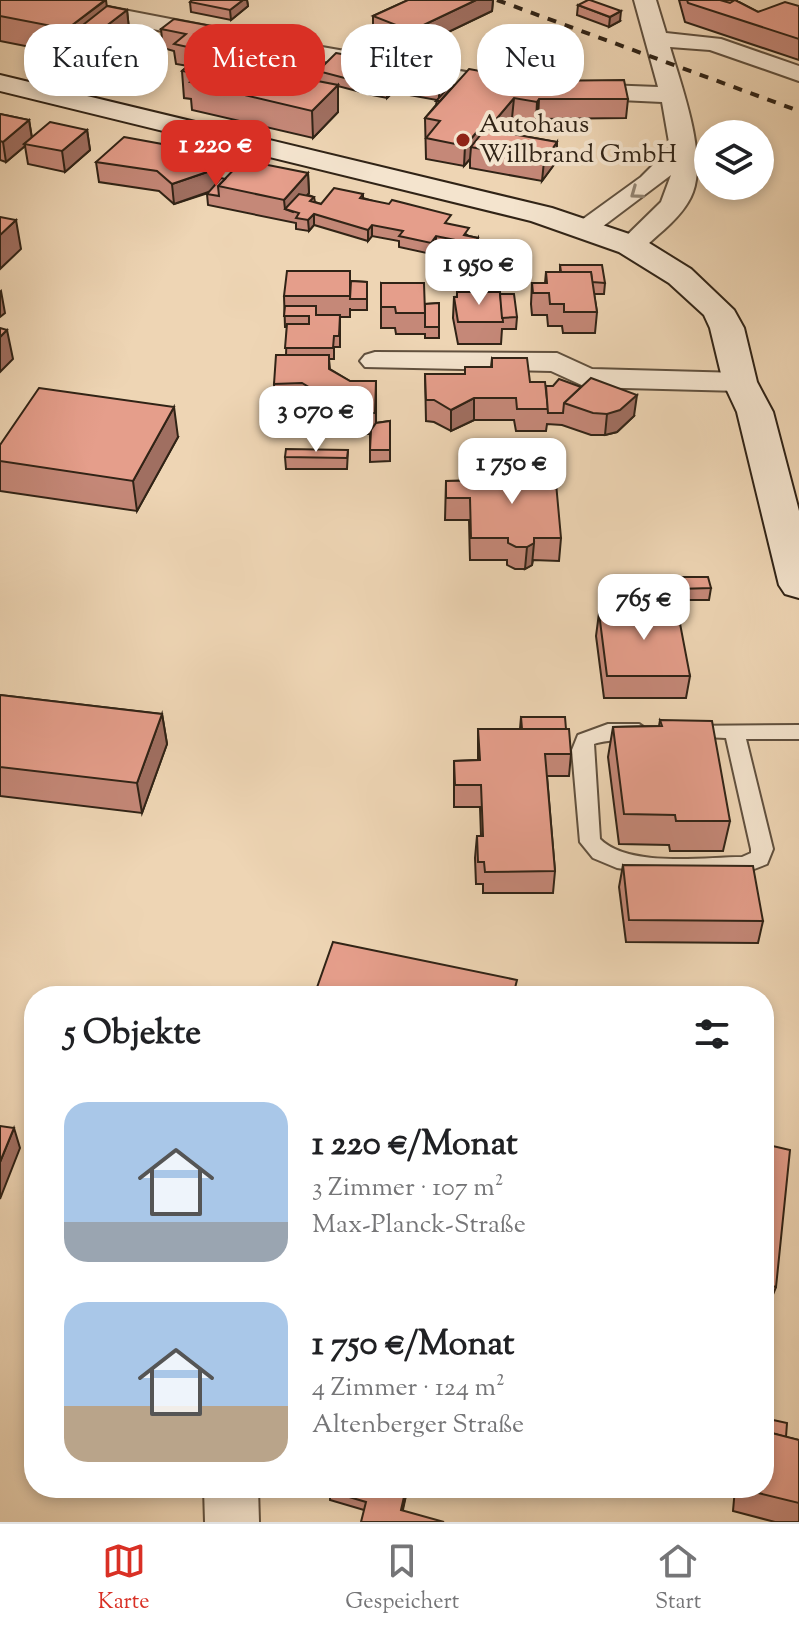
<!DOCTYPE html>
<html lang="de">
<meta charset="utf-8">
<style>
body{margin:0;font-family:"Sorts Mill Goudy",serif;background:#f2f2f2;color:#202124;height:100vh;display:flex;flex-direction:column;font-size:30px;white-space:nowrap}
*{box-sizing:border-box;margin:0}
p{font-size:26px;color:#757577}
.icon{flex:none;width:44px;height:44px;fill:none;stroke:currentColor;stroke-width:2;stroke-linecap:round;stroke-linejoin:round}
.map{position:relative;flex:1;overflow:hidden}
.sheet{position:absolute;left:24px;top:986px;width:750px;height:512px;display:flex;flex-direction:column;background:#fff;border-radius:32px;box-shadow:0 4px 12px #0003}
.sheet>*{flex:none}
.top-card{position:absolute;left:24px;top:24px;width:752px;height:72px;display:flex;gap:16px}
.controls{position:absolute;left:694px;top:120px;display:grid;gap:16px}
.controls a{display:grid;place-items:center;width:80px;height:80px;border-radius:50%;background:#fff;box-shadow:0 4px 12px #0003;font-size:40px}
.price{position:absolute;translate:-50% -68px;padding:0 18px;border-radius:16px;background:#fff;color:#222;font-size:26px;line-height:52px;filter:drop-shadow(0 2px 4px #0008)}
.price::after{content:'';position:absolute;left:50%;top:48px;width:24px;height:18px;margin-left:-12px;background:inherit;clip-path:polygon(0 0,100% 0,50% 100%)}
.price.selected{background:#d93025;color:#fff}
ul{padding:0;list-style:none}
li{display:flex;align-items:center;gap:24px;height:200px;padding:0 40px}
li span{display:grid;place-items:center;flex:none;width:224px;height:160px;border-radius:24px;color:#555}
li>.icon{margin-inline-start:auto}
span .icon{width:96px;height:96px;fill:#fffc;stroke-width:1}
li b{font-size:34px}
h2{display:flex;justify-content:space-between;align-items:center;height:96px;padding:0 40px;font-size:34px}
.chip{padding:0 28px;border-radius:32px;background:#fff;box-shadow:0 4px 12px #0003;font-size:28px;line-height:72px}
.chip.selected{background:#d93025;color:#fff}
.tab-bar{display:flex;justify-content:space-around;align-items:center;height:112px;border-top:2px solid #e0e0e0;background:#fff;font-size:22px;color:#757577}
.tab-bar a{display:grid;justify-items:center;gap:4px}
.tab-bar .selected{color:#d93025}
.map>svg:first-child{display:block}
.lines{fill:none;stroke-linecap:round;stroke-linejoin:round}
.lane-casing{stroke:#60503e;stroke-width:4}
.street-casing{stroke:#60503e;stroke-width:4}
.secondary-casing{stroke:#302316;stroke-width:4}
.lane{fill:#f4e4ce;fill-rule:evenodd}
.street{fill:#f4e4ce;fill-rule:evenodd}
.secondary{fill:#f4e4ce;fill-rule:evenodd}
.rail{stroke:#302316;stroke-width:4;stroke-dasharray:9 9;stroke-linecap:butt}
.wall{fill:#c58878;stroke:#302316;stroke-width:2;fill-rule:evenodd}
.shaded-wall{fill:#a06f61;stroke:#302316;stroke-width:2}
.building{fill:#e59e8b;stroke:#302316;stroke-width:2}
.oneway{stroke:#928472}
.poi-dot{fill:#8f2418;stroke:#f4e4ce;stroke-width:3}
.labels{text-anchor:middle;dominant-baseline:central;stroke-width:8;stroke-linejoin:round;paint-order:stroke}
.far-poi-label{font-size:26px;fill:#302316;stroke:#f4e4ce;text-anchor:start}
</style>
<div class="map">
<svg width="799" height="1522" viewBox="0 0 799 1522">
<rect width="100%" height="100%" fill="#eed5b4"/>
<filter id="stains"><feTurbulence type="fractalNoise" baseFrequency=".0025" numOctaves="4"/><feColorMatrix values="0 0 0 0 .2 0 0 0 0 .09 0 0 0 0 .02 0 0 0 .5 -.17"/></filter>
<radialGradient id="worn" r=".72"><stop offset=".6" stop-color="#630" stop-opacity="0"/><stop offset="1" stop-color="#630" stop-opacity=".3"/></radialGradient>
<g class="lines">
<g class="lane-casing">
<path id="lane" d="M608,724H639L649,731C640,742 610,738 594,744L600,839C629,868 704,857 742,857L751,853V849L726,738L680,736L677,731L680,726L799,725V739H746L773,849L767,864L744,873L660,874L617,868L593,858L580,842L572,750L578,735Z"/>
</g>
<g class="street-casing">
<g id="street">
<path d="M28,0H72L217,28L228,35L217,42L39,6Z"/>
<path d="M634,0H656L666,33L721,39L799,66V81L710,50L670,47C681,85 707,154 693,192C687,209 671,224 658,235C646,246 637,255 621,251L617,245L661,202L671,175L594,233H576L572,227L641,177L670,148L662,102L578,98L566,91L578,84L658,87Z"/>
<path d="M270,38L512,80L524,87L512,94L262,50L259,45Z"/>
<path d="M375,352L557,353L592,369L740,373L751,376L755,382L751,388L740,391L586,387L551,371L365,367L360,361L365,355Z"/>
<path d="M204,1488H258L259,1522H205Z"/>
</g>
</g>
<g class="secondary-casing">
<path id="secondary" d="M0,75L552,208L641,238L691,269L734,310L744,328L757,382L773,412L799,511V598L785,594L779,585L737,412L723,382L710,328L704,315L669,283L619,252L531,221L0,91Z"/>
</g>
<use href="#lane" class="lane"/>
<use href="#street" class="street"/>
<use href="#secondary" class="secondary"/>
<path class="rail" d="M497,0L799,111"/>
</g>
<g class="wall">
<path d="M0,0L107,6L127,10L129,29L91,59L0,41Z"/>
<path d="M192,0H247L248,6L231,20L191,12L190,2Z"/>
<path d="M408,0H493L492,11L411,50L373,35V16Z"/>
<path d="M679,0H737V1L758,12L799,6V60L685,22Z"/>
<path d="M578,5L620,21L609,27L577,15Z"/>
<path d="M161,29L228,31L318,45L319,70L385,62L392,55L447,84L445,86V92L628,99L626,118L538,119L536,122L512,118L501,132L557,142L556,162L542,181L470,168V159L464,166L426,159L425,118L436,105L437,100L393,92L387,98L372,95L338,86V112L313,138L192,110L191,99L184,98L182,71L188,66L176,64L174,51L163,48ZM318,73V81L310,80Z"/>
<path d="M0,114L29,120L32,138L87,130L90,150L65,172L28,164L25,146L6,162L0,160Z"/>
<path d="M173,146V152L216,169L217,183L225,179L308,173L309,193L308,195L314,197L315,202L321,204L363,194V198L451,225L469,236L478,238V249L468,263H452L453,251L436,247L431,254L399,247V241L372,236L368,241L314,225L309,231L296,229V223L208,205L207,194L208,193L174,204L159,191L99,182L96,162Z"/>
<path d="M560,265L605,283L604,294H594L597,312L595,333H563L562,326H548L547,315H532L531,304L532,283H545L546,272H560Z"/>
<path d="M351,281L367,282V310H350V308V317H340V347H334V359H329L330,369L350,381H376V423L390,421V461L370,462V434H324L323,417L304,405H275L274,384L286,355L287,327H285L284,296Z"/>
<path d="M381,283L425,304L439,303V338H425V334H396L395,328H381Z"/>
<path d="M500,294L517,317L516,329H502L501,344H458L453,318L454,297Z"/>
<path d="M492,358L530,382L546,386L634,416L617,432L605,435H591L562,425L547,424L546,431H516L514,420H474L451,431L434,422L426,421L425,374H465L491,367Z"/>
<path d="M178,437L137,511L0,491V445Z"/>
<path d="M348,450L347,469H286L285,457Z"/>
<path d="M499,471L561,538L559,561L533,560L532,565L525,569H515L507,565V560H470L469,520H445L446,481L499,480Z"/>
<path d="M674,577L711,588L709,600H675L673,589Z"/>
<path d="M632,603L669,613L690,676L686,698H604L596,636L599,613L631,614Z"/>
<path d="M0,695L162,714L167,744L142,813L0,796Z"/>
<path d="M521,717L566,729L571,754L569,776H547L555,871L553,893H483V884H476L475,858L477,836H481L480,807H454V761L478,760V729H520Z"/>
<path d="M660,720L730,821L723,851H670L669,845L619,844L608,757L613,727L659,726Z"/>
<path d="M623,865L763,921L758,943L626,942L619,887Z"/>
<path d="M764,1144L776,1287L766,1312H764Z"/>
<path d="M786,1437L799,1440V1522H775L733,1511L735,1488H764Z"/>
<path d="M330,1488H412L407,1491L402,1511L364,1510L330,1500Z"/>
</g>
<g class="shaded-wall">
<path d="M106,0L109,24L127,10L129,29L91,59L88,40L69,36L67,29Z"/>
<path d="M243,0H247L248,6L231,20L230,10Z"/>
<path d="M476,0H493L492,11L411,50V31Z"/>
<path d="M621,11L620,21L609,27L610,17Z"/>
<path d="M228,29L229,48L203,69L201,50Z"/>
<path d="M318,45L319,71H318V73L287,102L286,75Z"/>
<path d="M392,64L393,92L387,98V78Z"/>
<path d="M447,65V84L445,86V94L439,100V73Z"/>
<path d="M338,85V112L313,138L312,111Z"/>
<path d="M514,98L512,118L492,143L493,123Z"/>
<path d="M539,99L538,119L536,122L537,102Z"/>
<path d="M29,120L32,139L24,144L25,146L6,162L3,142Z"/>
<path d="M485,122L484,141L471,147L470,159L464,166L465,146Z"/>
<path d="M87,130L90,150L65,172L62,151Z"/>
<path d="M557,142L556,162L542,181L544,161Z"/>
<path d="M216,169L217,189L174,204L172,184Z"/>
<path d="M308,173L309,193L293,212L285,209L284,200Z"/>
<path d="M314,214V225L309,231L308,220Z"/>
<path d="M16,220L21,249L0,269V235Z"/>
<path d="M372,225V236L368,241V230Z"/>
<path d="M436,236V247L431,254V243Z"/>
<path d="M478,238V249L468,263L469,252Z"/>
<path d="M1,291L5,313L0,317V292Z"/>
<path d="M7,330L13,359L0,372V337Z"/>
<path d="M637,395L634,416L617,432L605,435L607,414Z"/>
<path d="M474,398V420L451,431V410Z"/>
<path d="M174,407L178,437L137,511L133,481Z"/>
<path d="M534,543L532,565L525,569L527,547Z"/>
<path d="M162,714L167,744L142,813L137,783Z"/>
<path d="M14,1128L20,1148L0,1199V1162Z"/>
<path d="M406,1488H407V1491L401,1519V1510Z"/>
</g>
<g class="building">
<path d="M0,0H105L67,29L0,16Z"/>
<path d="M192,0H243L230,10L190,2Z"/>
<path d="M408,0H476L411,31L373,16Z"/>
<path d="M588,0H590L621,11L610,17L578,5Z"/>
<path d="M687,0H720L730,3L735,0L758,12L785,2L799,6V39L688,3Z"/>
<path d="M107,6L127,10L88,40L69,36Z"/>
<path d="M174,19L228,29L201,50L174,44L186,34L161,29Z"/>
<path d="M231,29L318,45L286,75L338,85L312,111L190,82L199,74L182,71Z"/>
<path d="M336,53L385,62L372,75L371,85L318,71Z"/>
<path d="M392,55L447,65L439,73L445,75L439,81L392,72L387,78L372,75Z"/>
<path d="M469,69L534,81L624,80L628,99H539L537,102L514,98L493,123L485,122L465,146L426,138L440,121L425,118Z"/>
<path d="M451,85H454L440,101H436Z"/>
<path d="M0,114L29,120L3,142L0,141Z"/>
<path d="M50,122L87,130L62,151L24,144Z"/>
<path d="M485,129L557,142L544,161L471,147Z"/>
<path d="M124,137L173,146L169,151L186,154L216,169L172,184L157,171L96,162Z"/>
<path d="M243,160L308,173L284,200L218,186Z"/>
<path d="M221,178L225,179L218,186L219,196L207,194Z"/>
<path d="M334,188L363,194L360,198L389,204L392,200L451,215L445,223L469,228L464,235L478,238L469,252H452L460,241L436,236L431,243L399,236L403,231L372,225L368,230L314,214L308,220L296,218L299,213L285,209L299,194L314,197L310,201L321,204Z"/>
<path d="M0,217L16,220L0,235Z"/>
<path d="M560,265H602L605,283L592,282L591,272H561Z"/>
<path d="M287,271H350V296H284Z"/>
<path d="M546,272H591L597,312H564V304H550L549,293H533L532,283H547Z"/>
<path d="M351,281L367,282V299H350Z"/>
<path d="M381,283H424L425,313H396L395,307H381Z"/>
<path d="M457,292H500L503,322H458L454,297H457Z"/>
<path d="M500,294H514L517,317L502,318Z"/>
<path d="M439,303V327H425V304Z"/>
<path d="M285,306H316V315H340L339,336H334L333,348H285L287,324H309V316H284Z"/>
<path d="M0,328L7,330L0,337Z"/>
<path d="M276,355H329V369L350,381H376L375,413H323L324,396L302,383L274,384Z"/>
<path d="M492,358H527L530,382H545L548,409H517L516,398H474L451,410L434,400H426L425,374H465V367H492Z"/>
<path d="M591,378L637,395L620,410L607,414L593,413L564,403Z"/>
<path d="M559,379L581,387L564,403L563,413H548L546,386H553Z"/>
<path d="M39,388L174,407L133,481L0,461V445Z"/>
<path d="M390,421V450H370L371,430L376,423Z"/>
<path d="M286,449L348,450L347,458L285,457Z"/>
<path d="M499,471L555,472L561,538H534V543L527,547H516L508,543V538H471L470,498H446V481L499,480Z"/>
<path d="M674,577H708L711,588L677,589Z"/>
<path d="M632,603H667L669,613H678L690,676H607L599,613L634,614Z"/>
<path d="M0,695L162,714L137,783L0,767Z"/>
<path d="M521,717H565L566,729H522Z"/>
<path d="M660,720L712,721L730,821H676L675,815L624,814L613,727L662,726Z"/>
<path d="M478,729H569L571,754H545L555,871L485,872L484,862H478L477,836H483L481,785H455L454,761L480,760Z"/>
<path d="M623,865L753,866L763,921L629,920Z"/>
<path d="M333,942L517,980L513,996H314Z"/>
<path d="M0,1126L14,1128L0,1162Z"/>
<path d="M764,1144L790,1150L776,1287L764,1284Z"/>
<path d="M764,1418L787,1423L786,1437L764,1431Z"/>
<path d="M764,1431L799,1440V1503L742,1489V1488H764Z"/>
<path d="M330,1488H406L401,1510L444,1522H361L366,1502L329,1491Z"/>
</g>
<defs><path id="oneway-chevron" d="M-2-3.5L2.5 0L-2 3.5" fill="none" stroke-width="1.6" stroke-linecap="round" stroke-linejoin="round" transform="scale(2)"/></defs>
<use class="oneway" href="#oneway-chevron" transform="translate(636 193) rotate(144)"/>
<circle class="poi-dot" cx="463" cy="140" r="8"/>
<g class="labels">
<g class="far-poi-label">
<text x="479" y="125">Autohaus<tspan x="479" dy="30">Willbrand GmbH</tspan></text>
</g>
</g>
<rect width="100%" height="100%" filter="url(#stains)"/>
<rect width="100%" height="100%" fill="url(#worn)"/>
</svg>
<div class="controls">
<a><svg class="icon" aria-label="layers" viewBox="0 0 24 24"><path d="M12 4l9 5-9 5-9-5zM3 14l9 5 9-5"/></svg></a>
</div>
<b class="price selected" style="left:216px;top:188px">1 220 €</b>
<b class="price" style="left:479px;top:307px">1 950 €</b>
<b class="price" style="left:316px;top:454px">3 070 €</b>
<b class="price" style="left:512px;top:506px">1 750 €</b>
<b class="price" style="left:644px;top:642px">765 €</b>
<div class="top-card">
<a class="chip">Kaufen</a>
<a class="chip selected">Mieten</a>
<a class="chip">Filter</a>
<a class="chip">Neu</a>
</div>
<section class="sheet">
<h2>5 Objekte<svg class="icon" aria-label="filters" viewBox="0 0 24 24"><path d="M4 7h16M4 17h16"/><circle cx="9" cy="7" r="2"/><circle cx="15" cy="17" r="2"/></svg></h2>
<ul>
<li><span style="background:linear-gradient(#a9c7e8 75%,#9aa5b1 0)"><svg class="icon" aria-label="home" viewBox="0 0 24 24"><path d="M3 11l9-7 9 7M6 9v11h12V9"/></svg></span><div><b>1 220 €/Monat</b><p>3 Zimmer · 107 m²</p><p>Max-Planck-Straße</p></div></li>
<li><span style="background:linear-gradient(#a9c7e8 65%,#b9a48a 0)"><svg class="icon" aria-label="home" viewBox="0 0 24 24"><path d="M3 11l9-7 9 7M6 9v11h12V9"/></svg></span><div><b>1 750 €/Monat</b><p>4 Zimmer · 124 m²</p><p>Altenberger Straße</p></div></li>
</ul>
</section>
</div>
<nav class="tab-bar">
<a class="selected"><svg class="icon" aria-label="map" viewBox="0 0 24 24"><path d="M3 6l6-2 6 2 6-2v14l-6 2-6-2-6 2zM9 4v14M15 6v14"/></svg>Karte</a>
<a><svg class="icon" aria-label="saved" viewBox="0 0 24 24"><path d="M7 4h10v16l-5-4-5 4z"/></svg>Gespeichert</a>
<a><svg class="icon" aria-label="home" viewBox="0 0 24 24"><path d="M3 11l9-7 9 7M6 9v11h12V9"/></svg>Start</a>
</nav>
